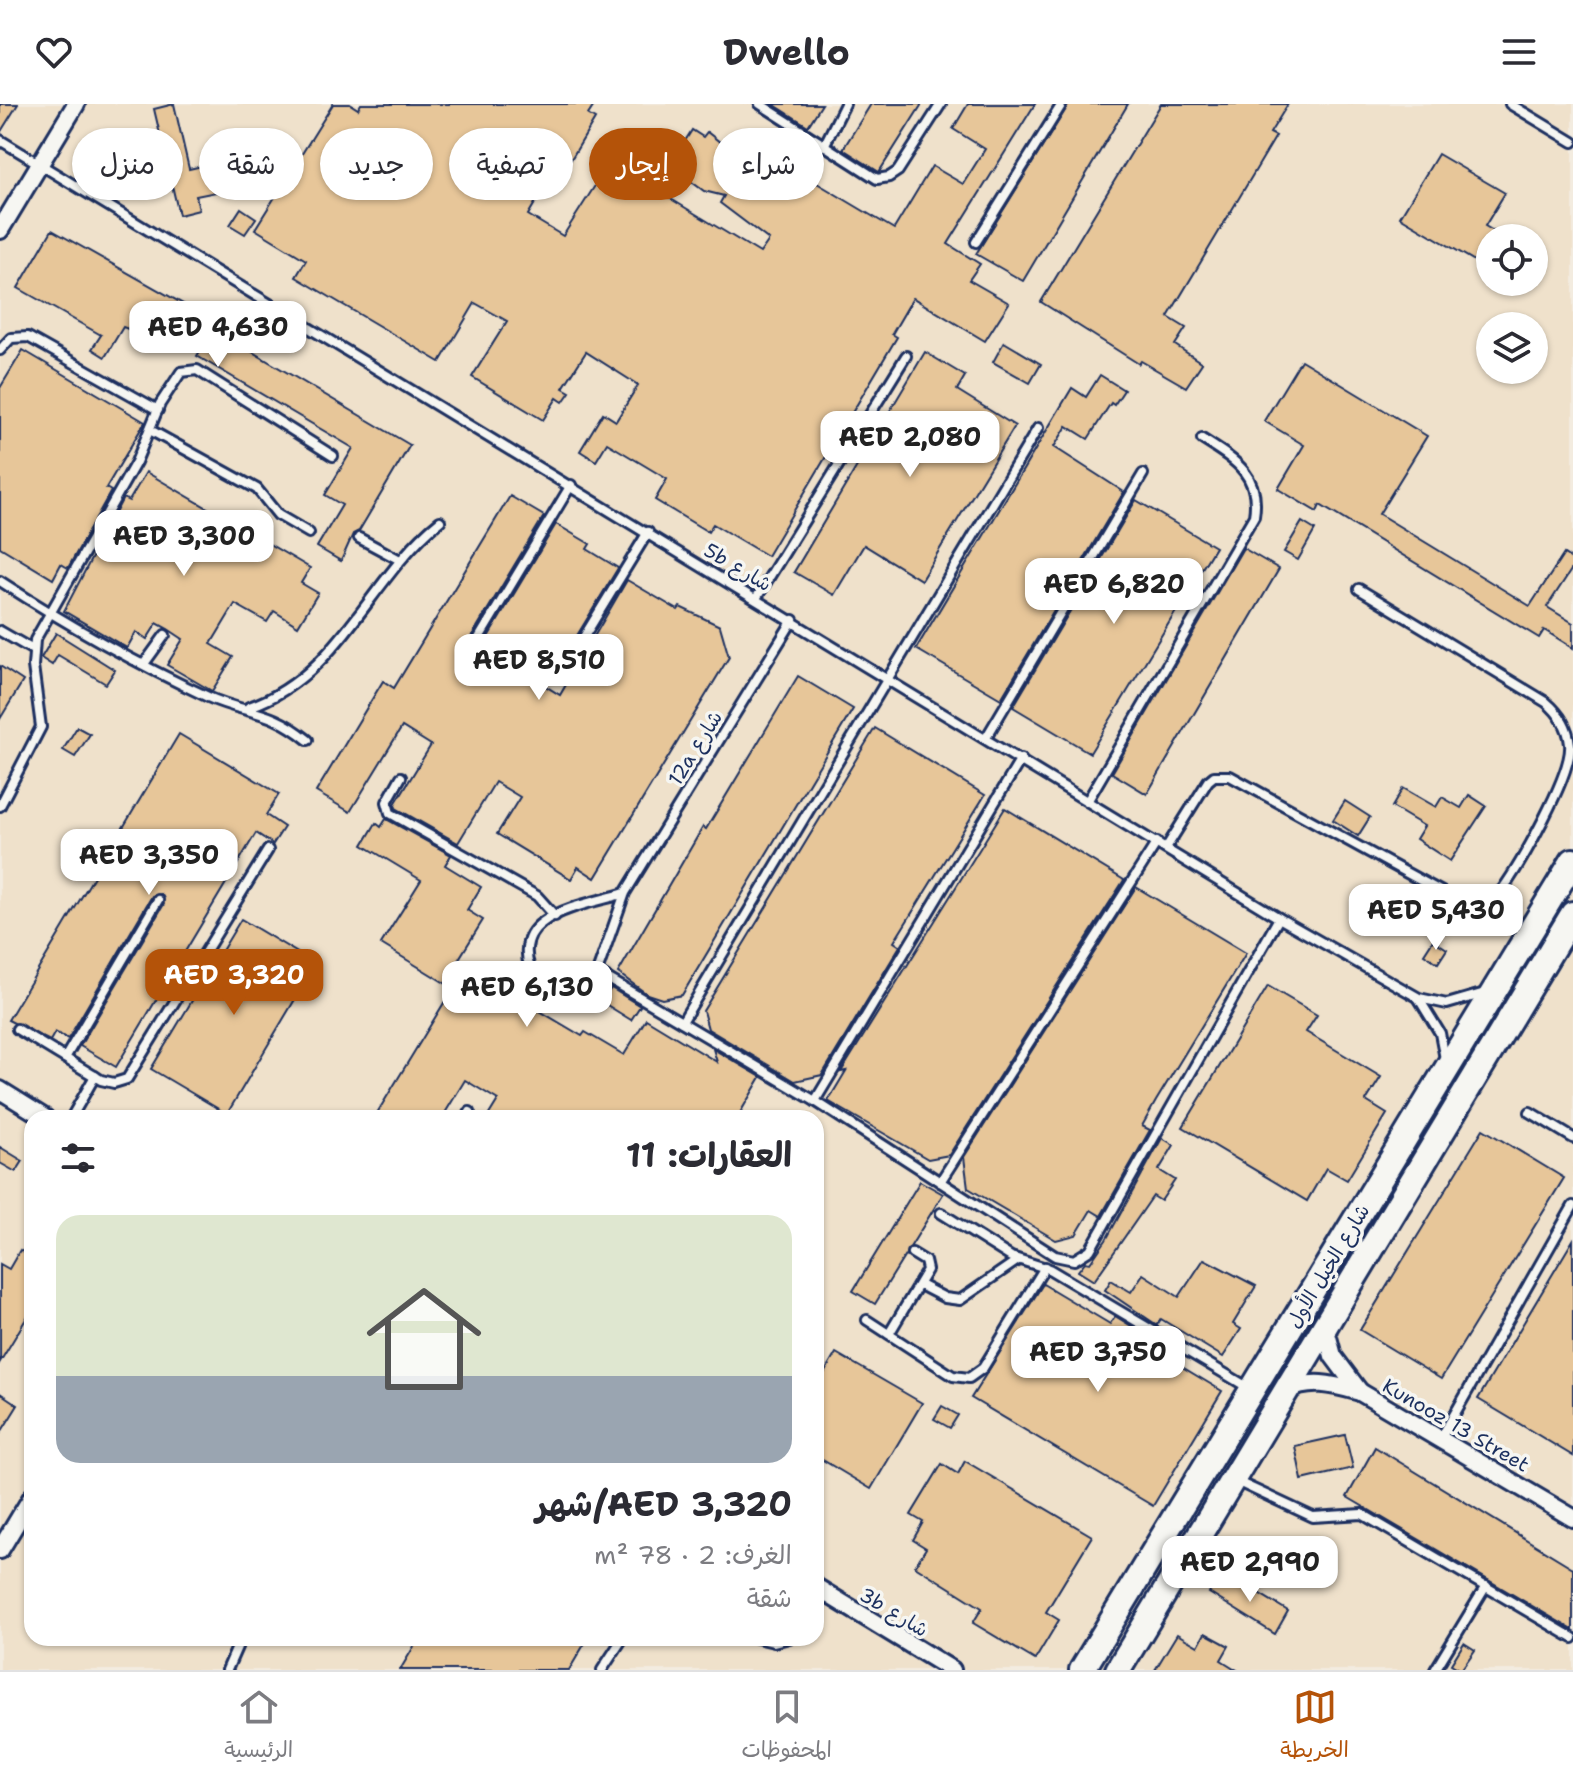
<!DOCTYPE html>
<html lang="ar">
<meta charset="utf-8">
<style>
body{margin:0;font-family:"Shantell Sans","Playpen Sans Arabic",sans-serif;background:#f7f7f7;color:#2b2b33;direction:rtl;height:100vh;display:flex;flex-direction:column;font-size:30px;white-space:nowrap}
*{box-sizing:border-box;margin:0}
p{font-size:26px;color:#7c7c81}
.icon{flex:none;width:44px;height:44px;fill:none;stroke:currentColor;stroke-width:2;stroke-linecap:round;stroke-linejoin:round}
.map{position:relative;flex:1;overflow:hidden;direction:ltr}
.sheet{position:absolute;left:24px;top:1006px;width:800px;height:536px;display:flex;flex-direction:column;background:#fff;border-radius:24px;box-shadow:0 2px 6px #0004;direction:rtl}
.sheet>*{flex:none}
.guide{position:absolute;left:24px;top:24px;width:800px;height:72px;direction:rtl;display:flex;gap:16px}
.controls{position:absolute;left:1476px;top:120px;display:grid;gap:16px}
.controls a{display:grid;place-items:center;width:72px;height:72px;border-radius:50%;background:#fff;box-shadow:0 2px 6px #0004;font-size:40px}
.price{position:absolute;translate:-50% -68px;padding:0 18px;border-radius:16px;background:#fff;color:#222;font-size:26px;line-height:52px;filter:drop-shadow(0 2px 4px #0008)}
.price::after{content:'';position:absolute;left:50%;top:48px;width:24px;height:18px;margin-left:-12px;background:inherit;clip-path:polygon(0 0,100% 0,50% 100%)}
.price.active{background:#b45309;color:#fff}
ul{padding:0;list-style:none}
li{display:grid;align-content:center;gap:16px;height:424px;padding:0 32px}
li span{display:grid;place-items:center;height:248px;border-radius:24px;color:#555}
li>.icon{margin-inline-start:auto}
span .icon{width:144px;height:144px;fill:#fffc;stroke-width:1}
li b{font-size:34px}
h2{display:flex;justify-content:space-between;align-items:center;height:96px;padding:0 32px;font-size:34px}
.pill{padding:0 28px;border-radius:36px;background:#fff;box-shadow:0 2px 6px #0004;font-size:28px;line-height:72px}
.pill.active{background:#b45309;color:#fff}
header{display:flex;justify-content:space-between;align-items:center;height:104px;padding:0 32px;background:#fff;font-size:36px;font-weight:700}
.menu{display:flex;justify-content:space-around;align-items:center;height:112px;border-top:2px solid #e1e1e2;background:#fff;font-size:22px;color:#7c7c81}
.menu a{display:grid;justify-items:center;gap:4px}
.menu .active{color:#b45309}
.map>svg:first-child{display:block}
.built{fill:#efe1cb;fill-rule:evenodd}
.building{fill:#e7c699;stroke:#1b2f5e;stroke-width:2}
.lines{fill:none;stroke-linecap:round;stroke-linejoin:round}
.lane-casing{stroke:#1b2f5e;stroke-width:14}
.street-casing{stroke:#1b2f5e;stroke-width:22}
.secondary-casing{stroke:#1b2f5e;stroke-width:30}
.lane{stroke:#f6f6f2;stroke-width:8}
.street{stroke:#f6f6f2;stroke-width:16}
.secondary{stroke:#f6f6f2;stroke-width:24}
.labels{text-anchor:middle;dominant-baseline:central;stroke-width:7;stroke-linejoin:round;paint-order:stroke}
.street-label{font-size:20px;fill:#1b2f5e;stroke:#f6f6f2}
</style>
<header><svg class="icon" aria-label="menu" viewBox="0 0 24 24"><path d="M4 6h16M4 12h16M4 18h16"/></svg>Dwello<svg class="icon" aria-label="heart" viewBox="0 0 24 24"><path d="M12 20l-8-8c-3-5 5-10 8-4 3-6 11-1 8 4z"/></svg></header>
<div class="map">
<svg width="1573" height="1566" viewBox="0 0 1573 1566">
<rect width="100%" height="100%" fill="#f3ece0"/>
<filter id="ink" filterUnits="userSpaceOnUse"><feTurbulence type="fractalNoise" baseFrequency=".0125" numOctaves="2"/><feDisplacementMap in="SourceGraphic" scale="16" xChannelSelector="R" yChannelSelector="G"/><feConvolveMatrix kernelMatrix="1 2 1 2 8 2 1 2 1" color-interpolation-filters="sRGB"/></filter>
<g filter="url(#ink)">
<path class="built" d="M0,0H1573V1566H0ZM1490,134H1534V178H1490ZM1490,222H1534V266H1490ZM32,1014H816V1534H32Z"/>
<g class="building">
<path d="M0,0H18L0,29Z"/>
<path d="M174,0L189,65L215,59L221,87L196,92L199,106L179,111L154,5Z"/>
<path d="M333,0H350L358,5L361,0H595L588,11L595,15L561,72L554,67L528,111L563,132L610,58L760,149L769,136L720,99L724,92L704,87L689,76L685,84L639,74L661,38L678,48L692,26L703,33L707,28L744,57L730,78L753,91L775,54L894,125L932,62L963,80L985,45L953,25L968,0H1035L948,140L980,160L969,176L1009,199L985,237L913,194L892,230L897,233L767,452L713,420L708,428L655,396L667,375L607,339L596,357L580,347L603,309L616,317L638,281L586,248L563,284L570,288L563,298L557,294L543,316L472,273L507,217L475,199L440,258L296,173L306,156L255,125Z"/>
<path d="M773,0H822L808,22Z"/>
<path d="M871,0H922L879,68L843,45Z"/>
<path d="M1069,0H1128L1023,177L976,150Z"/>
<path d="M1161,0H1288L1270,29L1276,32L1168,213L1186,224L1175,241L1202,259L1186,283L1141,257L1139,260L1041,198Z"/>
<path d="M1438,50L1505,89L1485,122L1497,129L1490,134V166L1400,113Z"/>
<path d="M241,104L256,114L245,130L230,121Z"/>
<path d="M52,126L213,217L210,223L410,341L359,427L353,430L341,457L317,443L342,401L325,391L353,344L197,252L205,239L182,226L178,233L137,209L128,225L123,223L105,253L92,245L101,231L18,184Z"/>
<path d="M1004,238L1041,260L1030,279L993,258Z"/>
<path d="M23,246L145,318L106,384L111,387L68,464L61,460L53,475L0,443V284Z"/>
<path d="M925,248L965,272L957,286L1015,322L921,476L864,441L834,491L794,468Z"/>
<path d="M1301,256L1427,332L1379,410L1530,502L1564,450L1573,456V463L1547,503L1573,519V544L1544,526L1539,534L1320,401L1317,408L1278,385L1304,341L1264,317Z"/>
<path d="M1100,271L1124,286L1114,301L1111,299L1088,335L1067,322L1054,343L1124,388L1001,595L916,545L1072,284L1086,293Z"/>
<path d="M146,368L310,464L301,479L318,489L298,522L274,507L267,518L235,500L211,540L233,553L212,587L167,561L183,535L168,525L157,519L147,535L136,528L127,544L64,507L123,394L129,397Z"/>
<path d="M510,392L544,412L467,540L469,550L479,548L556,420L590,440L587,445L618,464L564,553L533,534L515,563L560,591L627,476L678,506L680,503L720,522L729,553L595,774L578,763L571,775L497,730L520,693L495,678L458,739L396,704L395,700L431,641L402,623L350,708L316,688L383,577L394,584Z"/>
<path d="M1136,396L1215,443L1090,649L1013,603Z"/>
<path d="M1302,418L1315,426L1298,456L1284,448Z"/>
<path d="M1243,444L1279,465L1147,690L1112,669Z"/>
<path d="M56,529L115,566L106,580L58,551L52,561L41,554Z"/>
<path d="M0,562L23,577L0,615Z"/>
<path d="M798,572L853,605L682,891L662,895L647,890L618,869L703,723L706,725Z"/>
<path d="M77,623L90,630L75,653L63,646Z"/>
<path d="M875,624L985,691L894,838L900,842L822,971L795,977L708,925L703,907Z"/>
<path d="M179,630L279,690L266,711L284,723L273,740L256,729L116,963L80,942L164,800L161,790L152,792L68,935L55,928L50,937L8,916Z"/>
<path d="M1403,684L1436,703L1442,693L1461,704L1469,691L1486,702L1450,757L1416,735L1424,722L1392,703Z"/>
<path d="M1345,697L1370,713L1358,732L1333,716Z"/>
<path d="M1005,704L1124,776L949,1051L928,1055L828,997L846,967L841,968Z"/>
<path d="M386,715L451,751L445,761L481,783L467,806L483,816L457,858L582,932L585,928L624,951L646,915L717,958L713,945L761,973L737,1014H487L498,996L465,976L442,1014H374L453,884L381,840L421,776L363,741L376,719L381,723Z"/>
<path d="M1136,783L1246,849L1156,997L1142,1022L1150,1026L1101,1112L1091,1106L1076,1131L1056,1136L968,1084L964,1053Z"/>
<path d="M241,815L316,860L227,1010L151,965Z"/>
<path d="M1433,836L1447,845L1438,859L1424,850Z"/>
<path d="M1268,882L1317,911L1306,928L1381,973L1366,997L1387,1010L1347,1076L1326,1064L1307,1097L1183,1023Z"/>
<path d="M611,884L640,902L631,916L602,898Z"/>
<path d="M1483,1025L1564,1074L1441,1275L1360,1226Z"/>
<path d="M1162,1034L1174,1041L1159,1066L1175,1076L1161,1097L1153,1092L1094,1177L1078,1167L1085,1158L1090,1159L1106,1136Z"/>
<path d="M0,1043L23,1057L16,1068L0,1059Z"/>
<path d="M920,1077L943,1090L875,1200L853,1187Z"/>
<path d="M1573,1136V1352L1478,1295Z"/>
<path d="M20,1146L32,1154V1205L0,1258V1160L9,1165Z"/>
<path d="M1204,1155L1256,1182L1233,1220L1241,1225L1223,1253L1161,1215L1157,1221L1105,1186L1111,1176L1131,1188L1143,1170L1179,1193Z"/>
<path d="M1043,1180L1110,1220L1115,1212L1149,1233L1144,1240L1222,1287L1153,1402L971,1294Z"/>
<path d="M836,1249L922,1299L871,1385L816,1352V1283Z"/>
<path d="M0,1289L18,1301L0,1330Z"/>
<path d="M942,1302L958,1311L950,1324L934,1315Z"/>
<path d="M1345,1331L1353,1364L1302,1376L1295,1342Z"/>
<path d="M1375,1343L1573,1464V1526L1347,1393Z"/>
<path d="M965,1357L1092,1432L1046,1508L1059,1516L1035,1556L973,1519L982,1504L915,1462L926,1444L913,1436L923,1418L911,1411L942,1360L958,1370Z"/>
<path d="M1219,1471L1245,1485L1247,1482L1288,1507L1275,1530L1209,1489Z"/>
<path d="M1205,1529L1229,1542L1221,1556L1237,1566H1155L1177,1530L1198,1542Z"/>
<path d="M419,1534H588L569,1566H400Z"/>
<path d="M1464,1539L1475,1546L1461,1566L1451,1560Z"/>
</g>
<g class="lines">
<g class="lane-casing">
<g id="lane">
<path d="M760,0L877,75L889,73L898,67L941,0"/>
<path d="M1510,0L1573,38"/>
<path d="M0,36L1279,814L1419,894L1447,900L1485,889"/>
<path d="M824,42L845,0"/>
<path d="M976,138L1062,0"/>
<path d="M0,246L11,234L28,233L158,306"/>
<path d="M150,326L257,385L278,411L309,429"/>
<path d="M359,434L400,456"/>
<path d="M0,477C66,520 137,560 208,593C248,611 269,604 308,636"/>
<path d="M757,493L906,252"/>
<path d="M0,527L33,546"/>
<path d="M473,544L571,381"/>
<path d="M144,560L165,531"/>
<path d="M560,572L648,428"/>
<path d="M249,603C340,572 369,474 440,417"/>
<path d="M986,634L1143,370"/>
<path d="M401,673L387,698L390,709L537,792L555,812"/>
<path d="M1088,696L1254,412C1261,370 1233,355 1202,335"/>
<path d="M0,702L41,623L33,562L35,536L136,358L160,300L181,268L197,266L333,352"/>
<path d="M1166,744L1208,677L1214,672H1230L1460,798L1490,794L1502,786C1520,761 1573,669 1570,640C1568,622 1559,609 1546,598L1359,485"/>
<path d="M625,789C600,797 565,802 543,818C499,849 554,922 597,868L625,789L793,516"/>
<path d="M597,868L815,997L1055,1152L1074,1156L1090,1146L1279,814"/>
<path d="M1419,895L1440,929L1445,955"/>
<path d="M682,918L1038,324"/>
<path d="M17,925L101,976L114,979L127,975L268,746"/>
<path d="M65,954L158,796"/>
<path d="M815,997L1021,655"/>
<path d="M1530,1008L1573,1034"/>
<path d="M71,1014L95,972"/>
<path d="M467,1014L470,1008"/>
<path d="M940,1078L1157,738"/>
<path d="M941,1109L1011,1153L1049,1165L1249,1284"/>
<path d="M920,1181L945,1194L960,1196L1018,1156"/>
<path d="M867,1216L953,1272L969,1274L983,1264L1045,1163"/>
<path d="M889,1230L927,1166L925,1157L912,1149"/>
<path d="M1441,1334L1573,1102"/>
<path d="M1236,1377L1313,1413L1362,1410L1573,1534"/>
<path d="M757,1534L774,1538L789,1534"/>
<path d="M227,1566L241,1534"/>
<path d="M602,1566L623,1534"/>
<path d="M1435,1566L1486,1482"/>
</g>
</g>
<g class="street-casing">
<g id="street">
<path d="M0,126L76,0"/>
<path d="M0,986L45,1014"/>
<path d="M1325,1222L1333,1252L1360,1288"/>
<path d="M1286,1287C1312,1274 1334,1281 1360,1288L1573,1414"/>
<path d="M0,1446L32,1393"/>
<path d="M816,1483L952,1566"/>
</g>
</g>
<g class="secondary-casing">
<g id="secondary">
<path d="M1082,1566L1573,757"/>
<path d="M1118,1566L1573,810"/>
</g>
</g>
<use href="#lane" class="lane"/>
<use href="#street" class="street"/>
<use href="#secondary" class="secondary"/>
</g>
</g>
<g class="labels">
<g class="street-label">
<text transform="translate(738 463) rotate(31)">5b شارع</text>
<text transform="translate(695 644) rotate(-58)">12a شارع</text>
<text transform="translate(1328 1162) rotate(-59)">شارع الخيل الأول</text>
<text transform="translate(1456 1321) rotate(30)">Kunooz 13 Street</text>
<text transform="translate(894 1508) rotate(31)">3b شارع</text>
</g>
</g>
</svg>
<div class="controls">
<a><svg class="icon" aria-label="locate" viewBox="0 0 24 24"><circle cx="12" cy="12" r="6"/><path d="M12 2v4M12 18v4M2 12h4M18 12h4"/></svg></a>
<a><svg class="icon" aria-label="layers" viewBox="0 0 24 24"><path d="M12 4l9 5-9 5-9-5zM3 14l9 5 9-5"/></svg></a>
</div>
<b class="price" style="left:218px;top:265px">AED 4,630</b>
<b class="price" style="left:910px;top:375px">AED 2,080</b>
<b class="price" style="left:184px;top:474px">AED 3,300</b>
<b class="price" style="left:1114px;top:522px">AED 6,820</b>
<b class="price" style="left:539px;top:598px">AED 8,510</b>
<b class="price" style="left:149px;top:793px">AED 3,350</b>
<b class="price" style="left:1436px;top:848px">AED 5,430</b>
<b class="price active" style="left:234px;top:913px">AED 3,320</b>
<b class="price" style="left:527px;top:925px">AED 6,130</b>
<b class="price" style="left:1098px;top:1290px">AED 3,750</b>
<b class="price" style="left:1250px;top:1500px">AED 2,990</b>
<div class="guide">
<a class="pill">شراء</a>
<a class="pill active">إيجار</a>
<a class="pill">تصفية</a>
<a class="pill">جديد</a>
<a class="pill">شقة</a>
<a class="pill">منزل</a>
</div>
<section class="sheet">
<h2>العقارات: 11<svg class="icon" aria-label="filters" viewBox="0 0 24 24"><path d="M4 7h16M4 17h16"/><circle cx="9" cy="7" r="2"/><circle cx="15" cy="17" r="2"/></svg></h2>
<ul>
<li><span style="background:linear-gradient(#dfe7d0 65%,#9aa5b1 0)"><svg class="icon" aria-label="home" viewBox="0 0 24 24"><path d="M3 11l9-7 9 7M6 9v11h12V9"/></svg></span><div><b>AED 3,320/شهر</b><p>الغرف: 2 · 78 m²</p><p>شقة</p></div></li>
</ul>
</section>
</div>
<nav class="menu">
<a class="active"><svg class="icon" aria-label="map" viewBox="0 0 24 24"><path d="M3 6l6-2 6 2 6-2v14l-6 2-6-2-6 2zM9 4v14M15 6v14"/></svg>الخريطة</a>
<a><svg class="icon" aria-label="saved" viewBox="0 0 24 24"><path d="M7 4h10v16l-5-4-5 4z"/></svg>المحفوظات</a>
<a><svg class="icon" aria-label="home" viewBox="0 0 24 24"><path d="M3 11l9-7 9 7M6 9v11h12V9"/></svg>الرئيسية</a>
</nav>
